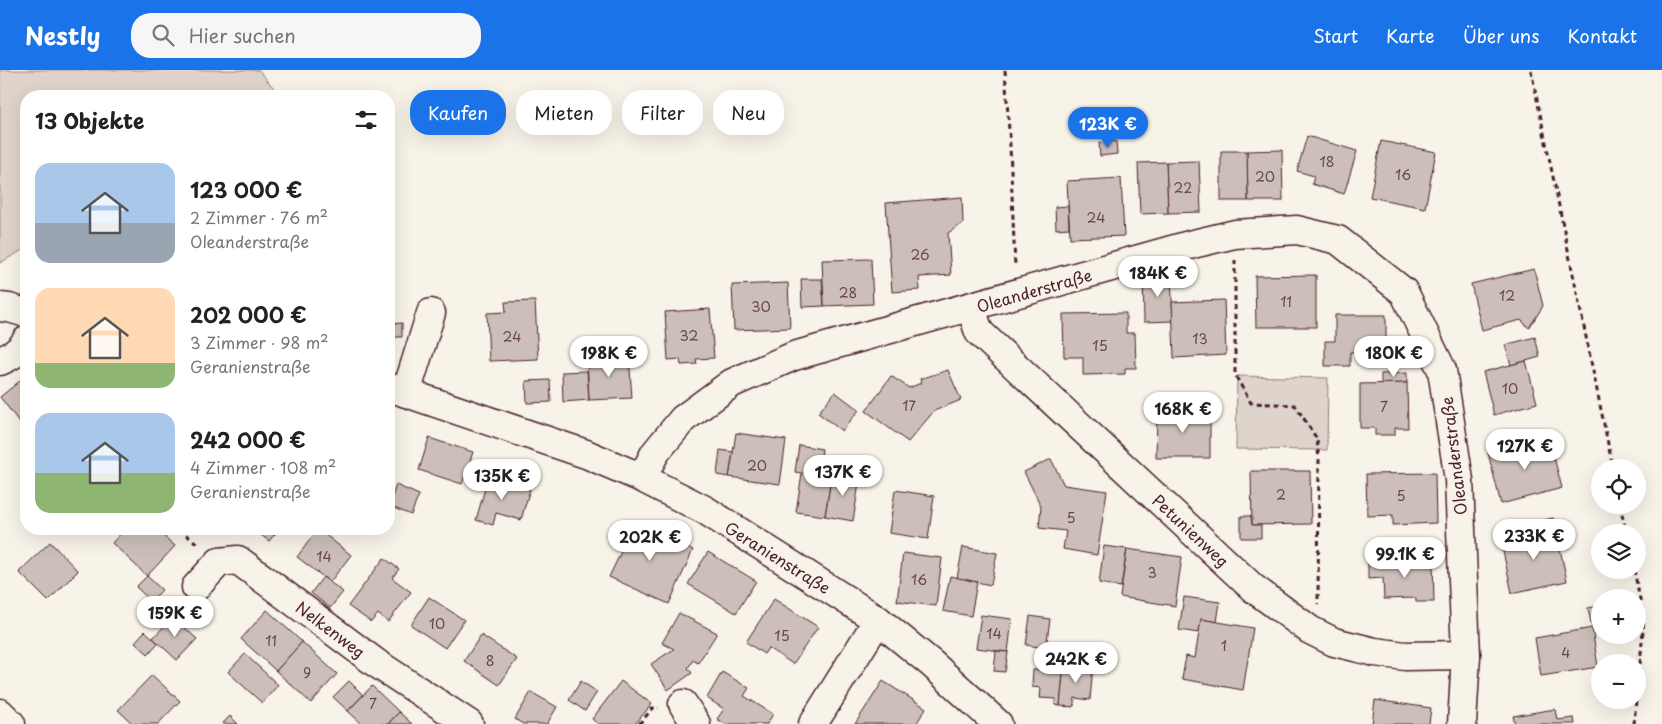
<!DOCTYPE html>
<html lang="de">
<meta charset="utf-8">
<style>
body{margin:0;font-family:"Playpen Sans",sans-serif;background:#f6f6f6;color:#222;height:100vh;display:flex;flex-direction:column;font-size:19px;white-space:nowrap}
*{box-sizing:border-box;margin:0}
p{font-size:16px;color:#767676}
.icon{flex:none;width:28px;height:28px;fill:none;stroke:currentColor;stroke-width:2;stroke-linecap:round;stroke-linejoin:round}
.map{position:relative;flex:1;overflow:hidden}
.details{position:absolute;left:20px;top:20px;width:375px;height:445px;display:flex;flex-direction:column;background:#fff;border-radius:20px;box-shadow:0 5px 20px #0002}
.details>*{flex:none}
.banner{position:absolute;left:410px;top:20px;width:475px;height:45px;display:flex;gap:10px}
.tools{position:absolute;left:1591px;top:389px;display:grid;gap:10px}
.tools a{display:grid;place-items:center;width:55px;height:55px;border-radius:50%;background:#fff;box-shadow:0 5px 20px #0002;font-size:25px}
.price{position:absolute;translate:-50% -42px;padding:0 11px;border-radius:18px;background:#fff;color:#222;font-size:16px;line-height:32px;filter:drop-shadow(0 1px 2px #0008)}
.price::after{content:'';position:absolute;left:50%;top:30px;width:15px;height:11px;margin-left:-8px;background:inherit;clip-path:polygon(0 0,100% 0,50% 100%)}
.price.on{background:#1a73e8;color:#fff}
ul{padding:0;list-style:none}
li{display:flex;align-items:center;gap:15px;height:125px;padding:0 15px}
li span{display:grid;place-items:center;flex:none;width:140px;height:100px;border-radius:15px;color:#555}
li>.icon{margin-inline-start:auto}
span .icon{width:60px;height:60px;fill:#fffc;stroke-width:1}
li b{font-size:21px}
h2{display:flex;justify-content:space-between;align-items:center;height:60px;padding:0 15px;font-size:21px}
.pill{padding:0 18px;border-radius:20px;background:#fff;box-shadow:0 5px 20px #0002;font-size:18px;line-height:45px}
.pill.on{background:#1a73e8;color:#fff}
header{display:flex;align-items:center;gap:30px;box-sizing:border-box;height:70px;padding:0 25px;background:#1a73e8;color:#fff}
header strong{font-size:24px}
nav{display:flex;gap:28px;margin-inline-start:auto;font-size:18px}
.search{width:350px;height:45px;background:#f6f6f6;display:flex;align-items:center;gap:12px;box-sizing:border-box;padding:0 18px;border-radius:20px;color:#767676;font-size:19px}
.map>svg:first-child{display:block}
.green{fill:#ded4cc;stroke:#947a7c}
.building{fill:#ccbfb9;stroke:#4a1f2b}
.lines{fill:none;stroke-linecap:round;stroke-linejoin:round}
.minor-casing{stroke:#4a1f2b;stroke-width:31}
.path{stroke:#4a1f2b;stroke-width:3;stroke-dasharray:5 4;stroke-linecap:butt}
.minor{stroke:#f7f3e8;stroke-width:28}
.labels{text-anchor:middle;dominant-baseline:central;stroke-width:5;stroke-linejoin:round;paint-order:stroke}
.number-label{font-size:14px;fill:#6a474e}
.street-label{font-size:16px;fill:#4a1f2b;stroke:#f7f3e8}
</style>
<header>
<strong>Nestly</strong>
<div class="search"><svg class="icon" aria-label="search" viewBox="0 0 24 24"><circle cx="10" cy="10" r="6"/><path d="M15 15l6 6"/></svg>Hier suchen</div>
<nav><a>Start</a><a>Karte</a><a>Über uns</a><a>Kontakt</a></nav>
</header>
<div class="map">
<svg width="1662" height="654" viewBox="0 0 1662 654">
<rect width="100%" height="100%" fill="#f7f3e8"/>
<filter id="ink" filterUnits="userSpaceOnUse"><feTurbulence type="fractalNoise" baseFrequency=".02" numOctaves="2"/><feDisplacementMap in="SourceGraphic" scale="10" xChannelSelector="R" yChannelSelector="G"/><feConvolveMatrix kernelMatrix="1 2 1 2 8 2 1 2 1" color-interpolation-filters="sRGB"/></filter>
<g filter="url(#ink)">
<g class="green">
<path d="M0,0H259L280,26H26V178L0,193Z"/>
<path d="M1237,306L1328,308L1327,380L1236,379Z"/>
</g>
<g class="building">
<path d="M1307,66L1357,81L1344,124L1312,114L1314,106L1297,101Z"/>
<path d="M1116,71L1117,84L1100,86L1099,73Z"/>
<path d="M1381,71L1436,82L1425,138L1370,127Z"/>
<path d="M1282,80L1283,131H1248L1247,81Z"/>
<path d="M1221,81H1247L1248,131H1221Z"/>
<path d="M1199,91L1201,142L1168,143L1166,92Z"/>
<path d="M1166,92L1168,143L1140,144L1138,93Z"/>
<path d="M1121,108L1124,166L1070,168L1067,111Z"/>
<path d="M962,127L963,153L948,163L951,205L919,207L920,220L892,222L886,133Z"/>
<path d="M1068,136L1069,158L1056,159L1055,137Z"/>
<path d="M871,189L873,234L824,236L822,190Z"/>
<path d="M1534,199L1543,236L1529,258L1521,250L1482,260L1471,214Z"/>
<path d="M1171,204L1173,251L1144,252L1143,205Z"/>
<path d="M1316,205V257H1256L1255,206Z"/>
<path d="M801,209H822L824,236L802,237Z"/>
<path d="M788,213L790,258L734,260L732,215Z"/>
<path d="M1224,230L1226,285L1174,288L1172,232Z"/>
<path d="M535,231L538,289L489,291L487,243L506,242L505,232Z"/>
<path d="M710,239L714,288L696,289L697,294L681,295L680,289L668,290L665,242Z"/>
<path d="M1126,243V263H1135L1136,298H1125V304L1083,305V287H1064L1063,244Z"/>
<path d="M1335,245H1386V282H1350V296H1325V271H1335Z"/>
<path d="M402,253V267H389V254Z"/>
<path d="M1535,267L1540,287L1511,295L1505,275Z"/>
<path d="M629,286L632,328L589,330L587,288Z"/>
<path d="M1526,291L1537,333L1494,345L1483,302Z"/>
<path d="M948,300L961,330L934,341L908,372L866,341L891,306L909,318L921,313L920,309Z"/>
<path d="M587,301L589,330L563,332L562,302Z"/>
<path d="M1407,303V313L1381,314V304Z"/>
<path d="M26,306V361L0,327Z"/>
<path d="M550,310L551,332L527,333L526,311Z"/>
<path d="M1407,313L1408,358H1395V365H1375V358H1360V314Z"/>
<path d="M835,322L859,340L842,361L818,343Z"/>
<path d="M1157,339H1210V388H1156Z"/>
<path d="M736,363L786,370L780,414L729,407Z"/>
<path d="M429,368L473,382L462,414L419,400Z"/>
<path d="M1549,368L1562,418L1501,434L1488,383Z"/>
<path d="M799,375L822,379L819,400L832,403L825,446L796,442L802,403L795,402Z"/>
<path d="M720,380L733,382L729,407L717,405Z"/>
<path d="M1051,389L1064,415L1107,421L1097,485L1063,479L1066,461L1039,458L1041,436L1024,402Z"/>
<path d="M1251,401H1310L1311,454L1252,455Z"/>
<path d="M832,403L860,407L853,451L825,446Z"/>
<path d="M1435,403L1436,453L1393,455V445L1367,446L1366,404Z"/>
<path d="M488,408L530,419L521,450L496,443L493,455L476,450Z"/>
<path d="M396,415L419,425L411,445L389,436Z"/>
<path d="M895,420L934,426L928,469L889,463Z"/>
<path d="M1241,446H1251L1252,455H1261V468H1241Z"/>
<path d="M1553,448L1556,460L1525,467L1523,455Z"/>
<path d="M629,451L693,480L669,534L609,507L621,482L616,479Z"/>
<path d="M125,459H156L175,476L147,506L112,473Z"/>
<path d="M253,459H279L269,471Z"/>
<path d="M318,459L351,485L330,512L297,487Z"/>
<path d="M1556,460L1567,511L1512,523L1501,472Z"/>
<path d="M50,472L78,501L48,531L19,502Z"/>
<path d="M1104,476L1127,479L1121,517L1099,513Z"/>
<path d="M963,477L997,483L991,515L957,508Z"/>
<path d="M1127,479L1182,487L1175,536L1120,527Z"/>
<path d="M708,482L756,511L736,543L688,514Z"/>
<path d="M903,483L942,488L936,536L897,531Z"/>
<path d="M384,488L399,499L392,508L411,522L388,552L378,544L371,552L348,536Z"/>
<path d="M1433,489L1434,532H1416V528L1384,529L1383,508L1368,509V491Z"/>
<path d="M147,506L162,520L151,531L136,517Z"/>
<path d="M950,506L977,512L971,546L943,541Z"/>
<path d="M323,507L343,522L330,538L311,523Z"/>
<path d="M429,527L464,550L445,578L411,555Z"/>
<path d="M1184,527L1220,532L1217,552L1201,549L1199,563L1179,560Z"/>
<path d="M774,529L818,557L793,594L768,578L764,584L746,572Z"/>
<path d="M1600,536V557L1592,558L1588,538Z"/>
<path d="M267,540L302,572L276,601L241,569Z"/>
<path d="M679,543L717,563L698,593L693,590L688,598L692,603L668,620L651,594L674,579L662,573Z"/>
<path d="M981,545L1012,549L1008,582L976,578Z"/>
<path d="M1030,546L1050,549L1046,578L1026,575Z"/>
<path d="M173,547L197,569L177,590L153,568Z"/>
<path d="M1201,549L1253,558L1243,620L1182,609L1186,586L1195,588Z"/>
<path d="M1592,558L1598,597L1541,606L1535,568Z"/>
<path d="M145,561L158,573L148,584L135,572Z"/>
<path d="M481,565L517,589L499,615L464,591Z"/>
<path d="M302,572L337,604L311,633L276,601Z"/>
<path d="M996,581L1008,582L1005,602L994,601Z"/>
<path d="M1039,583L1065,585L1060,636L1055,635L1056,629L1040,628L1041,618L1032,617L1033,600H1038Z"/>
<path d="M245,584L278,615L262,633L228,602Z"/>
<path d="M1064,593L1093,595L1090,630L1075,628L1074,637L1060,636Z"/>
<path d="M722,602L749,618L744,626L773,644L767,654H725L717,649L724,639L707,628Z"/>
<path d="M152,605L180,631L158,654H133L118,640Z"/>
<path d="M349,611L363,625L348,641L333,627Z"/>
<path d="M581,611L597,622L585,641L569,630Z"/>
<path d="M621,611L652,634L635,654H598L592,649Z"/>
<path d="M883,611L926,638L916,654H855Z"/>
<path d="M372,616L399,642L388,654H362L348,641Z"/>
<path d="M531,622L557,637L547,654H523L515,649Z"/>
<path d="M1375,630L1431,638L1429,654H1372Z"/>
<path d="M1555,639L1557,650L1574,648L1575,654H1515L1513,646Z"/>
<path d="M399,642L412,654H388Z"/>
<path d="M230,646L238,654H222Z"/>
</g>
<g class="lines">
<g class="minor-casing">
<g id="minor">
<path d="M0,237L9,238L26,243"/>
<path d="M971,238L979,262L1253,518L1310,560L1334,572L1375,582L1405,586L1466,585"/>
<path d="M0,291C10,287 21,280 26,271"/>
<path d="M389,317L586,384L642,408L705,440L878,550L932,594L998,654"/>
<path d="M406,323L431,243"/>
<path d="M642,408L655,383L683,349L732,313L794,286L1193,174L1235,164L1297,160L1338,170L1404,222L1442,300L1459,410L1466,585L1462,654"/>
<path d="M196,517L219,492L238,490L376,593L469,654"/>
<path d="M683,634L696,654"/>
<path d="M0,643L11,654"/>
<path d="M813,654L878,550"/>
</g>
</g>
<g class="path">
<path d="M1005,0L1010,76L1015,197"/>
<path d="M1531,0L1613,398"/>
<path d="M1235,190V305L1251,333L1295,335L1317,369L1319,390L1318,534"/>
<path d="M1620,435L1626,462"/>
<path d="M179,459L199,475"/>
<path d="M1634,500L1644,549L1638,617"/>
<path d="M639,654L653,638H659"/>
<path d="M1634,654L1636,630"/>
</g>
<use href="#minor" class="minor"/>
</g>
</g>
<g class="labels">
<g class="number-label">
<text x="1327" y="91">18</text>
<text x="1403" y="104">16</text>
<text x="1265" y="106">20</text>
<text x="1183" y="117">22</text>
<text x="1096" y="147">24</text>
<text x="920" y="184">26</text>
<text x="848" y="222">28</text>
<text x="1507" y="225">12</text>
<text x="1286" y="231">11</text>
<text x="761" y="236">30</text>
<text x="689" y="265">32</text>
<text x="512" y="266">24</text>
<text x="1200" y="268">13</text>
<text x="1100" y="275">15</text>
<text x="1510" y="318">10</text>
<text x="909" y="335">17</text>
<text x="1384" y="336">7</text>
<text x="757" y="395">20</text>
<text x="1281" y="424">2</text>
<text x="1401" y="425">5</text>
<text x="1071" y="447">5</text>
<text x="324" y="486">14</text>
<text x="1152" y="502">3</text>
<text x="919" y="509">16</text>
<text x="437" y="553">10</text>
<text x="994" y="563">14</text>
<text x="782" y="565">15</text>
<text x="271" y="570">11</text>
<text x="1224" y="575">1</text>
<text x="1566" y="582">4</text>
<text x="490" y="590">8</text>
<text x="307" y="602">9</text>
<text x="373" y="633">7</text>
</g>
<g class="street-label">
<text transform="translate(1034 220) rotate(-16)">Oleanderstraße</text>
<text transform="translate(1453 386) rotate(-97)">Oleanderstraße</text>
<text transform="translate(1191 460) rotate(43)">Petunienweg</text>
<text transform="translate(778 487) rotate(32)">Geranienstraße</text>
<text transform="translate(331 559) rotate(37)">Nelkenweg</text>
</g>
</g>
</svg>
<div class="tools">
<a><svg class="icon" aria-label="locate" viewBox="0 0 24 24"><circle cx="12" cy="12" r="6"/><path d="M12 2v4M12 18v4M2 12h4M18 12h4"/></svg></a>
<a><svg class="icon" aria-label="layers" viewBox="0 0 24 24"><path d="M12 4l9 5-9 5-9-5zM3 14l9 5 9-5"/></svg></a>
<a>+</a>
<a>−</a>
</div>
<b class="price on" style="left:1108px;top:79px">123K €</b>
<b class="price" style="left:1158px;top:228px">184K €</b>
<b class="price" style="left:609px;top:308px">198K €</b>
<b class="price" style="left:1394px;top:308px">180K €</b>
<b class="price" style="left:1183px;top:364px">168K €</b>
<b class="price" style="left:1525px;top:401px">127K €</b>
<b class="price" style="left:843px;top:427px">137K €</b>
<b class="price" style="left:502px;top:431px">135K €</b>
<b class="price" style="left:1534px;top:491px">233K €</b>
<b class="price" style="left:650px;top:492px">202K €</b>
<b class="price" style="left:1405px;top:509px">99.1K €</b>
<b class="price" style="left:175px;top:568px">159K €</b>
<b class="price" style="left:1076px;top:614px">242K €</b>
<div class="banner">
<a class="pill on">Kaufen</a>
<a class="pill">Mieten</a>
<a class="pill">Filter</a>
<a class="pill">Neu</a>
</div>
<section class="details">
<h2>13 Objekte<svg class="icon" aria-label="filters" viewBox="0 0 24 24"><path d="M4 7h16M4 17h16"/><circle cx="9" cy="7" r="2"/><circle cx="15" cy="17" r="2"/></svg></h2>
<ul>
<li><span style="background:linear-gradient(#a9c7e8 60%,#9aa5b1 0)"><svg class="icon" aria-label="home" viewBox="0 0 24 24"><path d="M3 11l9-7 9 7M6 9v11h12V9"/></svg></span><div><b>123 000 €</b><p>2 Zimmer · 76 m²</p><p>Oleanderstraße</p></div></li>
<li><span style="background:linear-gradient(#ffd9b3 75%,#8fb573 0)"><svg class="icon" aria-label="home" viewBox="0 0 24 24"><path d="M3 11l9-7 9 7M6 9v11h12V9"/></svg></span><div><b>202 000 €</b><p>3 Zimmer · 98 m²</p><p>Geranienstraße</p></div></li>
<li><span style="background:linear-gradient(#a9c7e8 60%,#8fb573 0)"><svg class="icon" aria-label="home" viewBox="0 0 24 24"><path d="M3 11l9-7 9 7M6 9v11h12V9"/></svg></span><div><b>242 000 €</b><p>4 Zimmer · 108 m²</p><p>Geranienstraße</p></div></li>
</ul>
</section>
</div>
